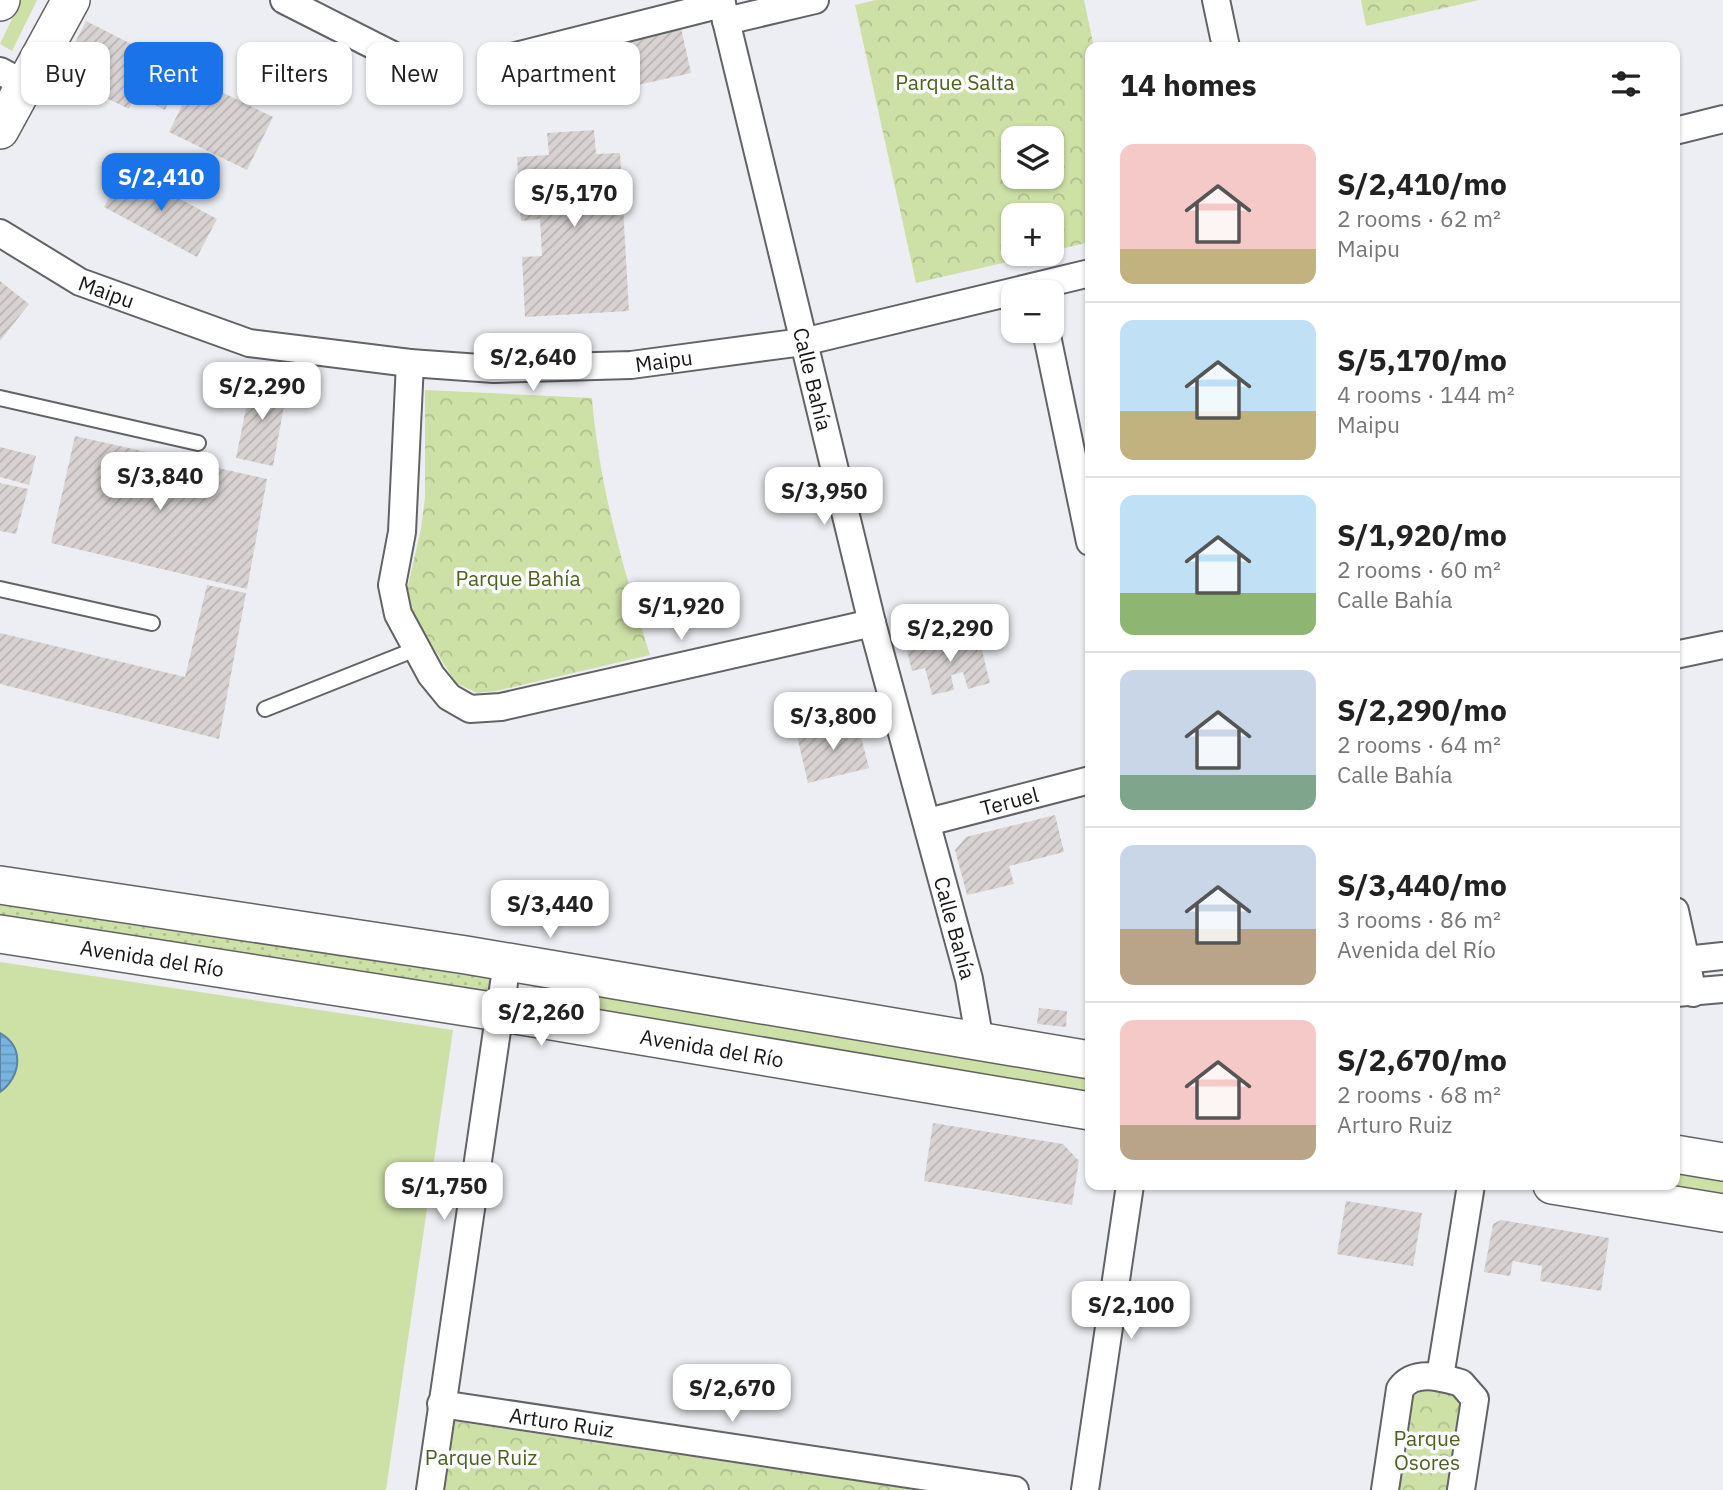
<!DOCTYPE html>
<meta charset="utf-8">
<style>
body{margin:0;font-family:"IBM Plex Sans",sans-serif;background:#f6f6f6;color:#222;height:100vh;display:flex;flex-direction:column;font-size:26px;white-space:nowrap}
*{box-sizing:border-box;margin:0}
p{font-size:23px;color:#767676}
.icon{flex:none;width:38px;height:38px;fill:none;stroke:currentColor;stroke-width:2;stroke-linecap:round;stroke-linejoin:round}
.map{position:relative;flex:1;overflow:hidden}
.sheet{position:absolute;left:1085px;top:42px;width:595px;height:1148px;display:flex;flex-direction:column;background:#fff;border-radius:14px;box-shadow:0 2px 5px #0004}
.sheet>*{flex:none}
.top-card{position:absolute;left:21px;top:42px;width:665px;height:63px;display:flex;gap:14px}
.fabs{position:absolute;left:1001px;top:126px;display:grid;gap:14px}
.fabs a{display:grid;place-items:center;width:63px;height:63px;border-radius:14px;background:#fff;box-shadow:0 2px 5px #0004;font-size:35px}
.price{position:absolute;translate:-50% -60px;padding:0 16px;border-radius:14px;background:#fff;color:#222;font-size:23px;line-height:46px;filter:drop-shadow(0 2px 4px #0008)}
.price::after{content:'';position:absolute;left:50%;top:42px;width:21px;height:16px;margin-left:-10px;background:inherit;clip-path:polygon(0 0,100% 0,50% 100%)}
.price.selected{background:#1a73e8;color:#fff}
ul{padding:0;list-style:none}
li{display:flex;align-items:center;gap:21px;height:175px;padding:0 35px}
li+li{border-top:2px solid #e0e0e0}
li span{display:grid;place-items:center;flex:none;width:196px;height:140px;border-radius:14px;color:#555}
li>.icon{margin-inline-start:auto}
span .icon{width:84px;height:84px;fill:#fffc;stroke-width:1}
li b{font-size:30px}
h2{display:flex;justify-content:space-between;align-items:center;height:84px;padding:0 35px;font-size:30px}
.pill{padding:0 24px;border-radius:14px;background:#fff;box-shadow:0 2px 5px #0004;font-size:24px;line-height:63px}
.pill.selected{background:#1a73e8;color:#fff}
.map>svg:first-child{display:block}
.grass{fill:url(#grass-dots)}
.park{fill:url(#park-crowns);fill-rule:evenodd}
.garden{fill:#cde0a6}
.water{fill:url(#water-rules);stroke:#5c84a4;stroke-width:2}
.building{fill:url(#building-hatch)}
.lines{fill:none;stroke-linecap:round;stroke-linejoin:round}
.service-casing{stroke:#626367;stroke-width:18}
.minor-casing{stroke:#626367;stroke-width:30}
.secondary-casing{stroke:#626367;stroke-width:40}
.service{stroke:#fff;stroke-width:14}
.minor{stroke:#fff;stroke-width:26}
.secondary{stroke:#fff;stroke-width:37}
.labels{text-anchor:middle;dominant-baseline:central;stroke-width:7;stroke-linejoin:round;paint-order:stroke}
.park-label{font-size:21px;fill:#4e601c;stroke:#fafbff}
.street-label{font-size:21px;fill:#171719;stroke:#fafbff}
</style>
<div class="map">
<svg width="1723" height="1490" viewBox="0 0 1723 1490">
<defs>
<pattern id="grass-dots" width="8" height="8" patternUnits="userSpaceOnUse" patternTransform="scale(1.75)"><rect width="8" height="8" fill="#cde0a6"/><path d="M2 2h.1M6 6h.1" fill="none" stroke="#afbf8e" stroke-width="1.8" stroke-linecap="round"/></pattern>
<pattern id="park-crowns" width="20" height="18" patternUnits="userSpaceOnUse" patternTransform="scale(1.75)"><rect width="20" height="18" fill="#cde0a6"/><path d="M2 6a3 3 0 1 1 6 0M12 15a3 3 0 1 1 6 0" fill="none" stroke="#afbf8e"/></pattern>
<pattern id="water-rules" width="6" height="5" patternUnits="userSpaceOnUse" patternTransform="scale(1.75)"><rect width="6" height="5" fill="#79b3df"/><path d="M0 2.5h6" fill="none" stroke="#6899bf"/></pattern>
<pattern id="building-hatch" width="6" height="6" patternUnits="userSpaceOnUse" patternTransform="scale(1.75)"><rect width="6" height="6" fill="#d8d3d1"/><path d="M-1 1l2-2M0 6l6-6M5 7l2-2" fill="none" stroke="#b9b4b3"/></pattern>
</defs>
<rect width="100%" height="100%" fill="#edeef3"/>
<path class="grass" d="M0,900L486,973L492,981L490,992L0,925Z"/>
<g class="park">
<path d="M876,0H1084L1094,47H1090V242L1052,251V215H1013V254H1042L916,283L855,5ZM1013,138H1052V177H1013Z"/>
<path d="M1361,0H1479L1366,26Z"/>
<path d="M425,390L592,398C599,486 624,571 650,655L496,691L477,693L456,683L414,617L407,590L421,529L425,497Z"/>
<path d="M1429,1387L1450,1391L1460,1400L1447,1490H1394L1406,1410L1412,1397Z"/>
<path d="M452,1421L917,1490H442Z"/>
</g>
<g class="garden">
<path d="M21,0H37L12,51L0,44Z"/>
<path d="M0,962L453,1030L386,1490H0Z"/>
<path d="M533,984L1090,1073V1096L528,1008Z"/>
<path d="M1675,1167L1723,1175V1198L1639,1185H1675Z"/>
</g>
<path class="water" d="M0,1033C25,1047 21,1077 0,1092Z"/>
<g class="building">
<path d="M86,21L153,55L146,69L177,84L165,110L135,95L129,109L59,75Z"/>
<path d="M681,28L691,73L638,85L628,40Z"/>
<path d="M195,79L273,117L247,170L169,132Z"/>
<path d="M594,130L596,154L620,153L629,311L525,317L522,257L542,256L540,219L521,221L517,157L549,155L547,133Z"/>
<path d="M125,169L217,219L197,257L104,207Z"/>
<path d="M0,281L29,304L0,341Z"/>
<path d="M252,378L288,384L273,466L236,458Z"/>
<path d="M75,436L267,479L247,589L51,543Z"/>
<path d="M0,447L36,456L29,485L0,477Z"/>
<path d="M0,483L28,489L16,534L0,531Z"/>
<path d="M207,585L246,593L219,739L0,684V633L185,677Z"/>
<path d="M958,638L960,646L980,642L990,683L968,689L963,672L951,675L954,690L932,695L925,668L912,671L907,651Z"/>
<path d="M857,721L869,768L808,783L797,736Z"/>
<path d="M1055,815L1064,852L1009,866L1014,884L967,895L955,850L966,837Z"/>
<path d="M1039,1008L1067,1011L1066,1027L1037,1024Z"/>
<path d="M933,1123L1063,1144L1079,1161L1072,1205L924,1181Z"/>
<path d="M1346,1201L1422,1213L1413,1266L1337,1254Z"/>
<path d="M1501,1220L1609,1238L1601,1291L1540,1281L1542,1266L1513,1261L1510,1276L1484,1272L1493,1224Z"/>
</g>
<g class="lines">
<g class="service-casing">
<g id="service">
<path d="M0,398L198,443"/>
<path d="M0,589L152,623"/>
<path d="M265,709L416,649"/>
</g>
</g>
<g class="minor-casing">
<g id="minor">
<path d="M284,0L430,74"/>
<path id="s1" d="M721,0L872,623L969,979L980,1042"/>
<path d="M1216,0L1226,47"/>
<path d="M726,21L815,0"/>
<path d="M492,62L722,4"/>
<path d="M0,71L26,85"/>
<path d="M1675,131L1723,119"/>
<path id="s2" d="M0,233L80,282L249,343L410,363L494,369L631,365L803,342L1090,273"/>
<path d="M1046,331L1090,542"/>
<path d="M410,363L402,532L392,585L398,614L431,675L449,697L470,709L501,707L872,623"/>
<path d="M1675,655L1723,645"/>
<path id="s3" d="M928,822L1090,780"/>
<path d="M1675,911L1693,993"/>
<path d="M1685,960L1723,956"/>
<path d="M1676,993L1723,989"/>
<path d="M1440,1377L1471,1185"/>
<path id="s4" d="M441,1404L1015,1490"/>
<path d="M430,1490L507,962"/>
<path d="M1085,1490L1130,1185"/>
<path d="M1385,1490L1400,1389C1414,1369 1441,1377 1461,1383L1475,1399L1461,1490"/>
</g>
</g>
<g class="secondary-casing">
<g id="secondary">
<path d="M0,2L1,0"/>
<path d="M0,130L71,0"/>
<path d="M0,885L466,955L1090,1060"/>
<path id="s5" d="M0,934L498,1012L1090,1111"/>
<path d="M1675,1154L1723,1162"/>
<path d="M1552,1185L1723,1213"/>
</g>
</g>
<use href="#service" class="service"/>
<use href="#minor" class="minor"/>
<use href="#secondary" class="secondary"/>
</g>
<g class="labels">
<g class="park-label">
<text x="955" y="82">Parque Salta</text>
<text x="518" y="578">Parque Bahía</text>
<text x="1427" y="1438">Parque<tspan x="1427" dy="24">Osores</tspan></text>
<text x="481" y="1457">Parque Ruiz</text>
</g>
<g class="street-label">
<text stroke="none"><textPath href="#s2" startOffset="122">Maipu</textPath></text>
<text stroke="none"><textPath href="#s2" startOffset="690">Maipu</textPath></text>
<text stroke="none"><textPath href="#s1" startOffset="390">Calle Bahía</textPath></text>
<text stroke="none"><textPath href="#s3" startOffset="84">Teruel</textPath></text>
<text stroke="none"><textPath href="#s1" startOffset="957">Calle Bahía</textPath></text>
<text stroke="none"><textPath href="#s5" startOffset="154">Avenida del Río</textPath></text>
<text stroke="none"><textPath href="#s5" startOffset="721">Avenida del Río</textPath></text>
<text stroke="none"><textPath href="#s4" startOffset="122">Arturo Ruiz</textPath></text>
</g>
</g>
</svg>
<div class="fabs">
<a><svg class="icon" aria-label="layers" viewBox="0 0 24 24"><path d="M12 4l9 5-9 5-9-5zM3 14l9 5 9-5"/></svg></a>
<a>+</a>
<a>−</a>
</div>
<b class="price selected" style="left:161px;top:213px">S/2,410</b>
<b class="price" style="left:574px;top:229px">S/5,170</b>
<b class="price" style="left:533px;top:393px">S/2,640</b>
<b class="price" style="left:262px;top:422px">S/2,290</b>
<b class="price" style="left:160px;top:512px">S/3,840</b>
<b class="price" style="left:824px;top:527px">S/3,950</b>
<b class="price" style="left:681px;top:642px">S/1,920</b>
<b class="price" style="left:950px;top:664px">S/2,290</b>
<b class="price" style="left:833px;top:752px">S/3,800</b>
<b class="price" style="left:550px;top:940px">S/3,440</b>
<b class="price" style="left:541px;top:1048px">S/2,260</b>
<b class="price" style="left:444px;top:1222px">S/1,750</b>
<b class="price" style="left:1131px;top:1341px">S/2,100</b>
<b class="price" style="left:732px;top:1424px">S/2,670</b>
<div class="top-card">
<a class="pill">Buy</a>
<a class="pill selected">Rent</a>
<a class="pill">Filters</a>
<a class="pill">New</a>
<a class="pill">Apartment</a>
</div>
<section class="sheet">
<h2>14 homes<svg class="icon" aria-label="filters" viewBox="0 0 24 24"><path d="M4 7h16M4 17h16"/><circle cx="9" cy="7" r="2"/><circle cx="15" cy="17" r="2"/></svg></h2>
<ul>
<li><span style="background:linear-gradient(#f6c9c9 75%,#c2b280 0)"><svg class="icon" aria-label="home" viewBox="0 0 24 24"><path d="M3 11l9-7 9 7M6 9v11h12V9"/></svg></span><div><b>S/2,410/mo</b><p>2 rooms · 62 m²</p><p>Maipu</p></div></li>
<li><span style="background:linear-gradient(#bfe0f5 65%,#c2b280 0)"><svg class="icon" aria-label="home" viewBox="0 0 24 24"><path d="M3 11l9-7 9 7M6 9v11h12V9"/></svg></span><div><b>S/5,170/mo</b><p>4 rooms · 144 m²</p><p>Maipu</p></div></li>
<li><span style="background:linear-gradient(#bfe0f5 70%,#8fb573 0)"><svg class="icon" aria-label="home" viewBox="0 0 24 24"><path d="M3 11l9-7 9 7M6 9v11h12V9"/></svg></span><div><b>S/1,920/mo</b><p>2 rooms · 60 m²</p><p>Calle Bahía</p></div></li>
<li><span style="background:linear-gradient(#c9d6e8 75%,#7fa58c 0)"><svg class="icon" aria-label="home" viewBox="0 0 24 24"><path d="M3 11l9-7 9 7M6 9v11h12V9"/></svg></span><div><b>S/2,290/mo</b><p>2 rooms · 64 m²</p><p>Calle Bahía</p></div></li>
<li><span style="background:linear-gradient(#c9d6e8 60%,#b9a48a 0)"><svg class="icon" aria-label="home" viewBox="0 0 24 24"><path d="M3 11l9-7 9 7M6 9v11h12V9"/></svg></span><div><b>S/3,440/mo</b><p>3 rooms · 86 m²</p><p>Avenida del Río</p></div></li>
<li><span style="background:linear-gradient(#f6c9c9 75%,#b9a48a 0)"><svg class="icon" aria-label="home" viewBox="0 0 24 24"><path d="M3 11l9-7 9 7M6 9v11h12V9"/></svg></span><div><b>S/2,670/mo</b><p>2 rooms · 68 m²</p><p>Arturo Ruiz</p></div></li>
</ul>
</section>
</div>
